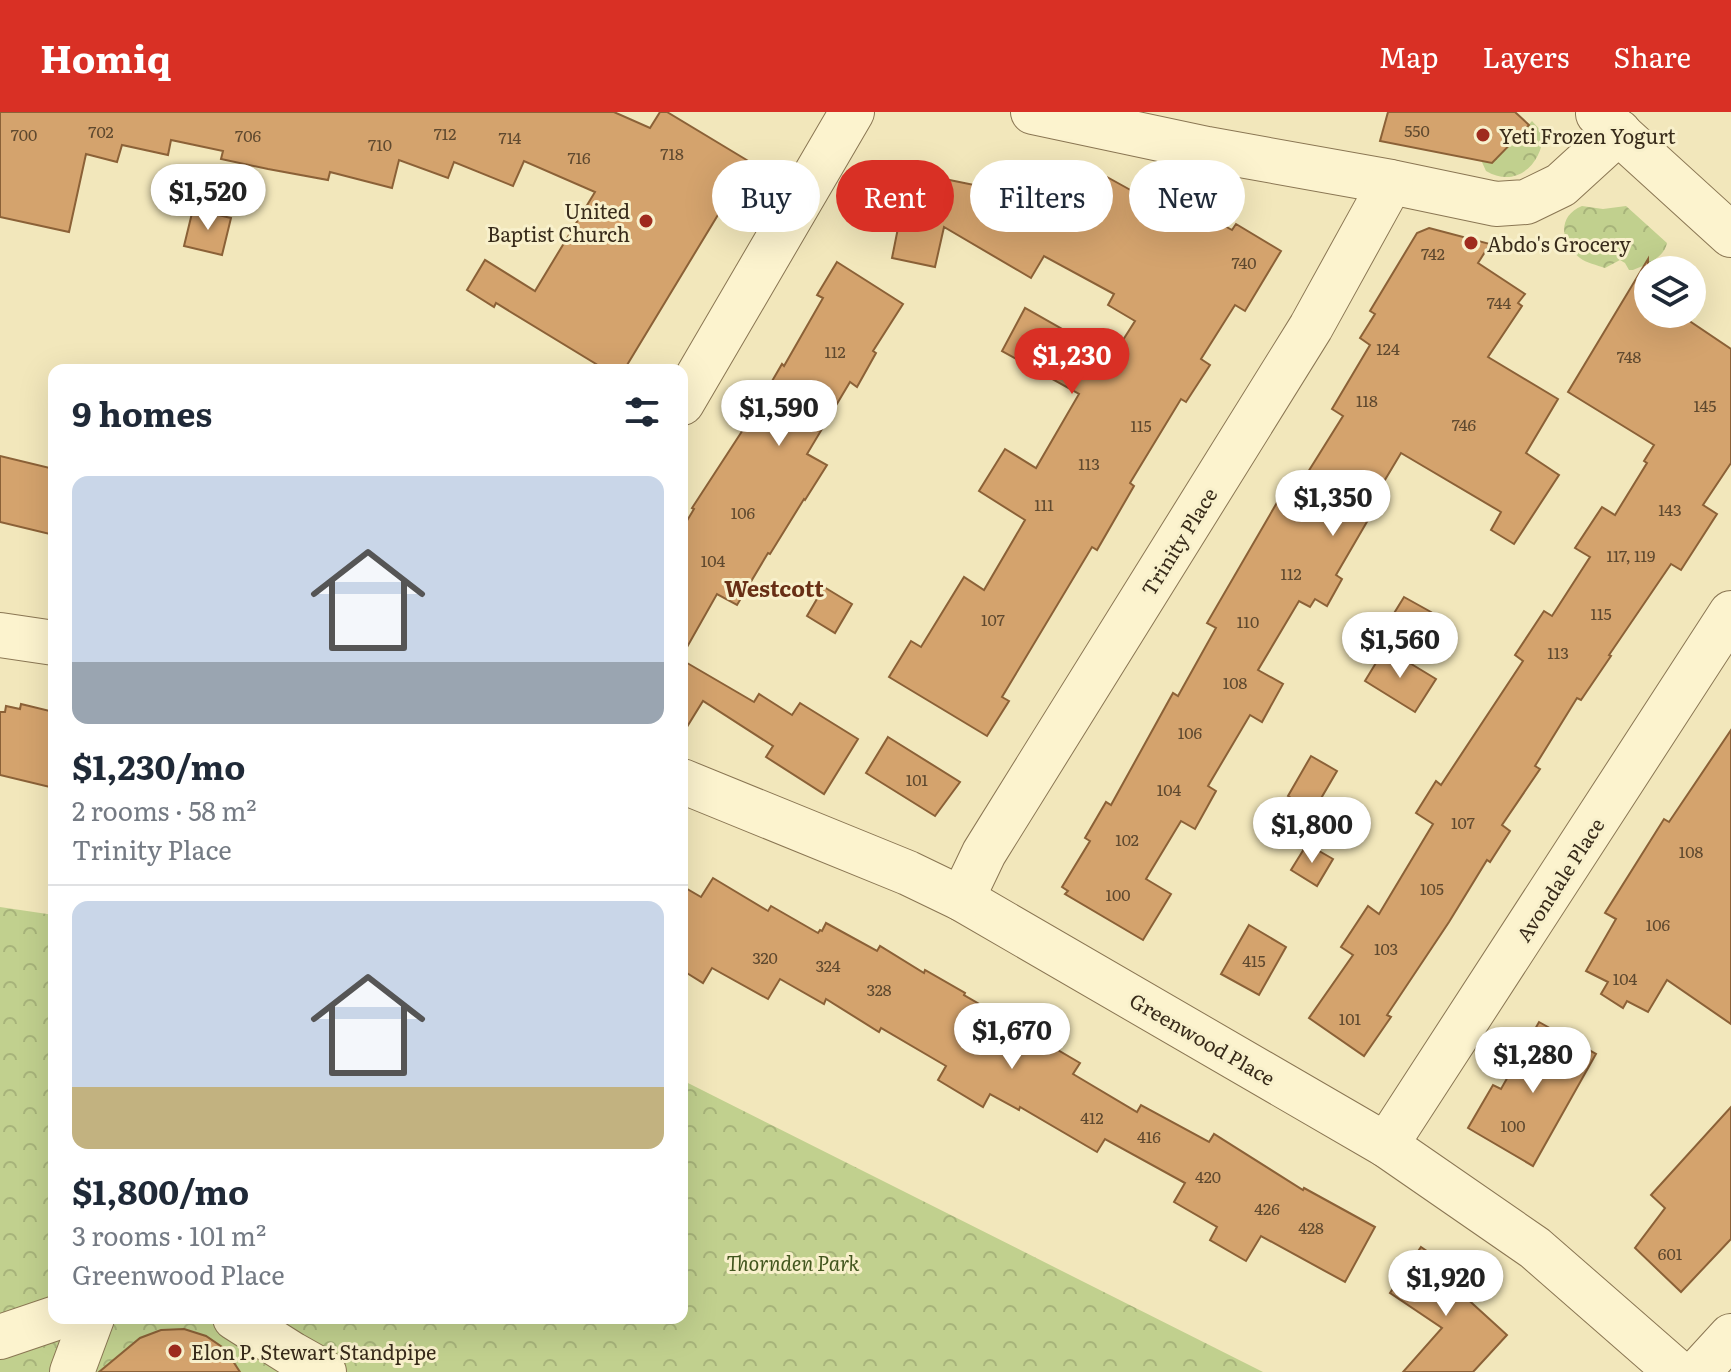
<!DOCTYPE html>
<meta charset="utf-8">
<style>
body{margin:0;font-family:Literata,serif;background:#f6f6f7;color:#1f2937;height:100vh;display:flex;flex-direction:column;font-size:30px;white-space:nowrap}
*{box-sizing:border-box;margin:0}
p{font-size:26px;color:#747a83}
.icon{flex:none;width:44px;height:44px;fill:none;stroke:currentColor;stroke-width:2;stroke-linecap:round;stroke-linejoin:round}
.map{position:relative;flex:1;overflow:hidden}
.details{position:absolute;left:48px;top:252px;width:640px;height:960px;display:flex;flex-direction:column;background:#fff;border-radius:16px;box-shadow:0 8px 32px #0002}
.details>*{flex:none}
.top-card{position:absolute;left:712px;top:48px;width:760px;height:72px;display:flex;gap:16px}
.controls{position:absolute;left:1634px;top:144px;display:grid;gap:16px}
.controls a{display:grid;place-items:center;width:72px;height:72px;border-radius:50%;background:#fff;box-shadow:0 8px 32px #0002;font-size:40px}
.price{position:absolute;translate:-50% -68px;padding:0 18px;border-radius:28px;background:#fff;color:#222;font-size:26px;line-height:52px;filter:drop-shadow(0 2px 4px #0008)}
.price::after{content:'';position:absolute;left:50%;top:48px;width:24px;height:18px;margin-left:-12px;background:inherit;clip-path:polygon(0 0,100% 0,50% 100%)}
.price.active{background:#d93025;color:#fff}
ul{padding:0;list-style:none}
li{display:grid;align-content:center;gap:16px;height:424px;padding:0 24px}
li+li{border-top:2px solid #e0e1e3}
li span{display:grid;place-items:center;height:248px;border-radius:16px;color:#555}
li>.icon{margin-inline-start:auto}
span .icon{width:144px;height:144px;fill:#fffc;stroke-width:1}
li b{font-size:34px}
h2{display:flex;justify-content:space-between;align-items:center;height:96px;padding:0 24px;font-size:34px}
.chip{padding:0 28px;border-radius:36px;background:#fff;box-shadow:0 8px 32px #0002;font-size:28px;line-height:72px}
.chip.active{background:#d93025;color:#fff}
header{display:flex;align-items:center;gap:48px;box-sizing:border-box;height:112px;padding:0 40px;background:#d93025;color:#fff}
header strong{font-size:38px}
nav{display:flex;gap:44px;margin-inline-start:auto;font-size:28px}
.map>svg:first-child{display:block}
.park{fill:url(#park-crowns)}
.building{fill:#d4a36d;stroke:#8b6137;stroke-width:2}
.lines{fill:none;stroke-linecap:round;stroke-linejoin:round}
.minor-casing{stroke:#8a7653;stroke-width:46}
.minor{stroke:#fcf3ce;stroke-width:44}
.poi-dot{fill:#9f2b1e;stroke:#f8f0cb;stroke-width:3}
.labels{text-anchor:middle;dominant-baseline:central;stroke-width:6;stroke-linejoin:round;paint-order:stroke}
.number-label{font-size:16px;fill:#5f492f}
.poi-label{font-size:20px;fill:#382b1a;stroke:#f8f0cb;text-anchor:start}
.street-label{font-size:20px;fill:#382b1a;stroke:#f8f0cb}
.park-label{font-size:20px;font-style:italic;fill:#42561e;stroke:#f8f0cb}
.neighbourhood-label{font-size:22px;font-weight:bold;fill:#682f15;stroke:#f8f0cb}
</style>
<header>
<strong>Homiq</strong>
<nav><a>Map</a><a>Layers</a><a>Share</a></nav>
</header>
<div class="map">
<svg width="1731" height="1260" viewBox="0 0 1731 1260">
<defs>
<pattern id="park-crowns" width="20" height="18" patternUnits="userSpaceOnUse" patternTransform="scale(2)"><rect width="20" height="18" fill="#c1d08e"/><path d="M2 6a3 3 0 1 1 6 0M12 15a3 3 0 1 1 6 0" fill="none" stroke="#a7b37a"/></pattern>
</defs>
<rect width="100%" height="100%" fill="#f2e7bb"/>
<g class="park">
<path d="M1532,9L1543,21C1543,52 1516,77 1486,59L1481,48L1510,33Z"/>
<path d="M1582,94L1603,97L1626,94L1667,131C1664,146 1646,153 1633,158H1629L1625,151L1620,148L1605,156C1597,153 1586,151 1580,146C1560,131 1557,104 1582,94Z"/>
<path d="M0,795L54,803V1206H682V968L1263,1260H0Z"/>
</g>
<g class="building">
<path d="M0,0H614L650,16L660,0H667L750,50L624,258H606L496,191L494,195L467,178L485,148L535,179L595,80L524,49L513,74L454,50L448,66L399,48L392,76L330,60L328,68L268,57L221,47L223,39L171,28L168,43L122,33L117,50L86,42L69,120L0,105Z"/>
<path d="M1388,0H1515L1529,13L1492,51L1380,29Z"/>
<path d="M1028,55L1050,69L1057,58L1098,81L1107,65L1172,101L1179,88L1232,118L1236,112L1281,139L1245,199L1235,193L1201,247L1210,253L1186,290L1181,287L1130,371L1134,374L1097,438L1092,435L1002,585L1009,589L987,624L889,565L911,529L921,535L964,465L984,478L1025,408L979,379L1005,337L1036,356L1079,282L1002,239L1025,196L1062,217L1056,229L1104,258L1135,209L1108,193L1114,182L1044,144L1031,166L944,115L935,155L892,146L903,91L913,94L920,62L1013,81Z"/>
<path d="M193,97L231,106L222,143L184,134Z"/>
<path d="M1429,116L1490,132L1478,151L1525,182L1518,191L1522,194L1488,245L1558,287L1526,341L1559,363L1514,432L1491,418L1501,400L1401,341L1370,393L1375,396L1336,463L1342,467L1327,494L1315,487L1310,495L1299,489L1258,558L1283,572L1262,610L1250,603L1208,674L1216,679L1195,717L1181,709L1146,767L1171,782L1143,828L1065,782L1068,779L1062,775L1090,729L1085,726L1106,690L1111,693L1173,581L1178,584L1216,516L1207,511L1293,363L1303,368L1343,304L1332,297L1370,233L1360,226L1375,202L1370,199L1417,121Z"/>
<path d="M1648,147V202H1679L1731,237V351L1703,393L1717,402L1681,458L1671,452L1609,543L1611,544L1581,588L1577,586L1535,654L1540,657L1502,713L1510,719L1490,750L1487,748L1449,810L1387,903L1391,905L1364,944L1309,906L1353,843L1341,835L1368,794L1379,802L1433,712L1416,701L1436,669L1441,673L1523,549L1515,543L1544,499L1552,504L1590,445L1575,436L1602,395L1615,403L1647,351L1644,349L1654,333L1568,280Z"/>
<path d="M837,150L903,192L873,239L876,241L857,275L850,270L807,342L827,353L805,388L804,387L770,442L768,441L737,493L717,482L682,544V417L694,397L692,396L750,307L782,252L784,254L823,186L817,183Z"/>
<path d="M0,344L54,357V423L0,410Z"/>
<path d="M824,475L852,492L835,521L807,504Z"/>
<path d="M1404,485L1431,500L1412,532L1385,516Z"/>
<path d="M1385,536L1436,567L1415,600L1365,569Z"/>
<path d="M682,548L754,590L759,582L792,603L800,591L858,627L824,682L766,645L773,634L703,589L682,623Z"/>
<path d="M21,592L54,600V676L0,663V600H5L6,594L20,597Z"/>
<path d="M1731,618V912L1667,868L1648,900L1627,889L1623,896L1601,882L1608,870L1586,859L1616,807L1605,801L1664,707L1669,710Z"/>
<path d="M888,625L960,670L935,704L866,661Z"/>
<path d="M1311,644L1337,659L1313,700L1288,684Z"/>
<path d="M1307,732L1333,747L1317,774L1291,758Z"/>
<path d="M713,766L768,799L771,794L818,821L820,818L822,819L826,811L877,839L880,834L924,861L925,858L965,881L964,883L1080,951L1073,962L1137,1000L1141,993L1209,1030L1214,1022L1303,1078L1304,1076L1375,1115L1345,1170L1261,1124L1246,1149L1210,1128L1217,1115L1174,1090L1185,1071L1105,1027L1097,1040L1020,995L1019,998L990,982L983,995L938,968L946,954L881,916L879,920L826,887L824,892L780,867L768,887L712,856L703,871L682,858V774L701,785Z"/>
<path d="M1249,813L1286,835L1259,883L1221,862Z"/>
<path d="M1539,910L1596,942L1533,1054L1468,1016L1493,973L1501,977Z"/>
<path d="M1731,995V1127L1681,1180L1635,1136L1665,1096L1651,1083Z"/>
<path d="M1421,1135L1459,1161L1451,1172L1507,1223L1473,1260H1403L1442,1216L1390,1181Z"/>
<path d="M184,1217L206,1224L225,1237L240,1260H99L140,1226L161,1218Z"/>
</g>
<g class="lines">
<g class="minor-casing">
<g id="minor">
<path d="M1033,0L1207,37L1391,70L1496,92L1526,90L1561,73L1619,20"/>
<path d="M1598,2L1731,123"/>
<path d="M682,291L852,0"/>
<path d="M0,523L54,531"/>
<path d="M682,669L908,761L962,787L1386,1033L1535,1136L1677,1260"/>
<path d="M962,787L984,741L1311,215L1391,70"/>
<path d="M1386,1033L1731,501"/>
<path d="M235,1206L292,1242L324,1260"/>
<path d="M0,1225L56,1206"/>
<path d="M72,1260L92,1206"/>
<path d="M1698,1260L1731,1224"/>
</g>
</g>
<use href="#minor" class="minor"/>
</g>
<g class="poi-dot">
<circle cx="1483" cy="23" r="8"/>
<circle cx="646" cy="109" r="8"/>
<circle cx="1471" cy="131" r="8"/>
<circle cx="175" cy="1239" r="8"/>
</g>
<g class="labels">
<g class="number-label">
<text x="1417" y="18">550</text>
<text x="101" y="19">702</text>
<text x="445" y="21">712</text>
<text x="24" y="22">700</text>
<text x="248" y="23">706</text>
<text x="510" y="25">714</text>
<text x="380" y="32">710</text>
<text x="672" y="41">718</text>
<text x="579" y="45">716</text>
<text x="1433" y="141">742</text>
<text x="1244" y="150">740</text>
<text x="1499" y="190">744</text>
<text x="1388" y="236">124</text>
<text x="835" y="239">112</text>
<text x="1629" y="244">748</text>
<text x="1367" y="288">118</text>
<text x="1705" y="293">145</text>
<text x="1464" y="312">746</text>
<text x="1141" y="313">115</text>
<text x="1089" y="351">113</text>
<text x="1044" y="392">111</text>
<text x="1670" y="397">143</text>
<text x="743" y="400">106</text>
<text x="1631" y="443">117, 119</text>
<text x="713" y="448">104</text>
<text x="1291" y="461">112</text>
<text x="1601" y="501">115</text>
<text x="993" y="507">107</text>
<text x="1248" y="509">110</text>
<text x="1558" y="540">113</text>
<text x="1235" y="570">108</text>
<text x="1190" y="620">106</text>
<text x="917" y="667">101</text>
<text x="1169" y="677">104</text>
<text x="1463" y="710">107</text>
<text x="1127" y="727">102</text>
<text x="1691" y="739">108</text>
<text x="1432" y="776">105</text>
<text x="1118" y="782">100</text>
<text x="1658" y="812">106</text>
<text x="1386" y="836">103</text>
<text x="765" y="845">320</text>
<text x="1254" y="848">415</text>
<text x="828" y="853">324</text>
<text x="1625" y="866">104</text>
<text x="879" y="877">328</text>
<text x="1350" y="906">101</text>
<text x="1092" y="1005">412</text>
<text x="1513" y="1013">100</text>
<text x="1149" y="1024">416</text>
<text x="1208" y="1064">420</text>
<text x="1267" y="1096">426</text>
<text x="1311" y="1115">428</text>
<text x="1670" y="1141">601</text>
</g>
<g class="poi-label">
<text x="1499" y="23">Yeti Frozen Yogurt</text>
<text x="630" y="98" text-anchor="end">United<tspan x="630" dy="23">Baptist Church</tspan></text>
<text x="1487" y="131">Abdo's Grocery</text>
<text x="191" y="1239">Elon P. Stewart Standpipe</text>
</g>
<g class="street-label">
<text transform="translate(1178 429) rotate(-58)">Trinity Place</text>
<text transform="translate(1559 767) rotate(-57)">Avondale Place</text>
<text transform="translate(1203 926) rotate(30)">Greenwood Place</text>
</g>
<g class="park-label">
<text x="793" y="1150">Thornden Park</text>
</g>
<g class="neighbourhood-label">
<text x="774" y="475">Westcott</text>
</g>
</g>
</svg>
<div class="controls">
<a><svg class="icon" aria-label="layers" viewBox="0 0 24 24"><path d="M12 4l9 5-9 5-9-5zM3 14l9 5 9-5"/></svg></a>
</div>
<b class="price" style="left:208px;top:120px">$1,520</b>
<b class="price active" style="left:1072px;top:284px">$1,230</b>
<b class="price" style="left:779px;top:336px">$1,590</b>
<b class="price" style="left:1333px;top:426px">$1,350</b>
<b class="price" style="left:1400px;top:568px">$1,560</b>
<b class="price" style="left:1312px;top:753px">$1,800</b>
<b class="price" style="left:1012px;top:959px">$1,670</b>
<b class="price" style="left:1533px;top:983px">$1,280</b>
<b class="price" style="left:1446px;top:1206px">$1,920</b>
<div class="top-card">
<a class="chip">Buy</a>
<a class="chip active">Rent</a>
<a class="chip">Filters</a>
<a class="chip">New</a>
</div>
<section class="details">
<h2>9 homes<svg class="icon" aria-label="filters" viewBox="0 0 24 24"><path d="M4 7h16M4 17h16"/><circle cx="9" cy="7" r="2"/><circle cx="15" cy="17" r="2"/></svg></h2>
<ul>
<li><span style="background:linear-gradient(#c9d6e8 75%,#9aa5b1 0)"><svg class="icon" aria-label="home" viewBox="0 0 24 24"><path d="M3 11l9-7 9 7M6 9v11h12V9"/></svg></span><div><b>$1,230/mo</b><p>2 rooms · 58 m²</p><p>Trinity Place</p></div></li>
<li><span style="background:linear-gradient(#c9d6e8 75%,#c2b280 0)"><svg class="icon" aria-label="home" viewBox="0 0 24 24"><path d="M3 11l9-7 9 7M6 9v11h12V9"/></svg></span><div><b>$1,800/mo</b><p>3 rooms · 101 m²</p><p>Greenwood Place</p></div></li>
</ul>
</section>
</div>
